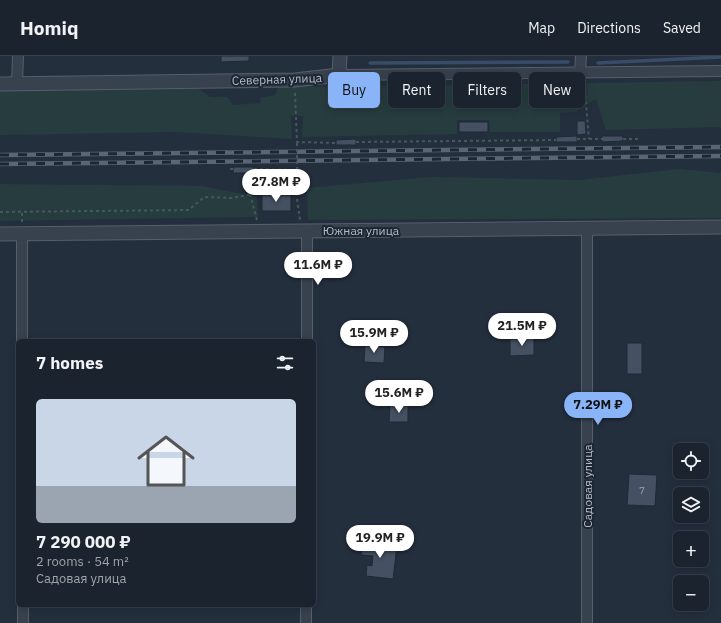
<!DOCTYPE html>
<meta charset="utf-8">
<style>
body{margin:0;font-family:"IBM Plex Sans",sans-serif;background:#242b36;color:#f1f3f6;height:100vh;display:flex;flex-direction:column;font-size:15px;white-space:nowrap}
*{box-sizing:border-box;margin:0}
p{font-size:13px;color:#a0a4aa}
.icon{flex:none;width:22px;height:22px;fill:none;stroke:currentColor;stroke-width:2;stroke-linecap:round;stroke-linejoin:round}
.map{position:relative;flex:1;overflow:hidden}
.panel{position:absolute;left:16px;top:283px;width:300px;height:268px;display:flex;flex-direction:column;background:#1b232e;border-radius:6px;box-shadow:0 2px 10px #0003,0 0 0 1px #39404a}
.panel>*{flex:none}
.top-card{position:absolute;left:328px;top:16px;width:333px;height:36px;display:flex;gap:8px}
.fabs{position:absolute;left:673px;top:387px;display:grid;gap:8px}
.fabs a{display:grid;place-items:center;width:36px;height:36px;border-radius:6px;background:#1b232e;box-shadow:0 2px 10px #0003,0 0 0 1px #39404a;font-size:20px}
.price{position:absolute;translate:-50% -34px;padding:0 9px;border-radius:14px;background:#fff;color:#222;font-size:13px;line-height:26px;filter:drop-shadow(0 1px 2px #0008)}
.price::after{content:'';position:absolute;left:50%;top:24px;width:12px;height:9px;margin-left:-6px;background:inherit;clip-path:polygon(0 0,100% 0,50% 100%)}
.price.on{background:#8ab4f8;color:#111}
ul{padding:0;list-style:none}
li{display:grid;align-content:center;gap:8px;height:212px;padding:0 20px}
li span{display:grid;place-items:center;height:124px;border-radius:6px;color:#555}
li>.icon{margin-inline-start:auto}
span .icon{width:72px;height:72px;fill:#fffc;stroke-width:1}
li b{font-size:17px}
h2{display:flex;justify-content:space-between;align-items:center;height:48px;padding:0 20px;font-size:17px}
.pill{padding:0 14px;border-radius:6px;background:#1b232e;box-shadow:0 2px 10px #0003,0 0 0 1px #39404a;font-size:14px;line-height:36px}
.pill.on{background:#8ab4f8;color:#111}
header{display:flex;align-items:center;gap:24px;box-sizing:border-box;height:56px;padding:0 20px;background:#1b232e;border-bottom:1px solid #39404a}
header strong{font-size:19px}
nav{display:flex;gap:22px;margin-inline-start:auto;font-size:14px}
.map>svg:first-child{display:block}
.green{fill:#263c3f}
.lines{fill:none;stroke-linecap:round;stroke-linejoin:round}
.stream{stroke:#394c67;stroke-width:3.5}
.building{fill:#455162;stroke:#1f2835}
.minor-casing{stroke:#565f6c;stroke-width:12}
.tertiary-casing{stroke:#565f6c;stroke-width:15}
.path{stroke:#44595c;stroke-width:2;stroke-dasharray:3 3;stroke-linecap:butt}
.minor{stroke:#38414e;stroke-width:10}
.tertiary{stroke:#38414e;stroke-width:13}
.rail-casing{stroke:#5a6575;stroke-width:4.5}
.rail{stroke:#1d2633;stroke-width:3;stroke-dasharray:9;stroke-linecap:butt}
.path-bridge{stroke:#44595c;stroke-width:2;stroke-dasharray:3 3;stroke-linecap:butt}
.labels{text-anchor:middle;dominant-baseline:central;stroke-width:4;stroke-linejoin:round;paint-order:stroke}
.number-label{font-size:10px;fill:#98a1af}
.street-label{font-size:12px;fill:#b4bcc9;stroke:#1d2633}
</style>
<header>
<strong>Homiq</strong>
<nav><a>Map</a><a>Directions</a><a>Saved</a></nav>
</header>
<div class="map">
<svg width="721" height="567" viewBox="0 0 721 567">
<rect width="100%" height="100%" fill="#242f3e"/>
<g class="green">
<path d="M721,25V71L606,74L596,43L575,56L560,57V76H490L489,64H457V78L302,81L303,60H291L292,83L176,76L0,79V32L197,31L210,41H227L233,49L261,47L260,42L275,39L279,28L320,31Z"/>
<path d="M680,113L721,117V162L308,164L307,132L430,121L579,124Z"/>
<path d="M0,128L202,130L257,141L258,161L0,165Z"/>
</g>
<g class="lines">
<g class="stream">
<path d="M370,7L568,6"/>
<path d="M598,7L721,1"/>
</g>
</g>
<g class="building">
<path d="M221,0H249V5L221,6Z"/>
<path d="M577,65H585L586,78L577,79Z"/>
<rect x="459" y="66" width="29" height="10"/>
<path d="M577,80V86H556V81Z"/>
<path d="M602,80H623V85L602,86Z"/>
<path d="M356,83V89H336V84Z"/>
<rect x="233" y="111" width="21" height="6"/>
<rect x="262" y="139" width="29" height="16"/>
<path d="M534,282V299L510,300V283Z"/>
<rect x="627" y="287" width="15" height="31"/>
<path d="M365,290L385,291L384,307L364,306Z"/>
<path d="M390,349L408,350V366H389Z"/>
<path d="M629,418L657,419L655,450L627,449Z"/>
<path d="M363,485L397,489L393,523L366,520L367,509L372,510L373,500L361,499Z"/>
</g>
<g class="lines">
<g class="minor-casing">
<g id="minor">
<path d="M580,17L581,0"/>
<path d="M339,19L721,15"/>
<path d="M17,28L18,0"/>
<path d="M22,178V285"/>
<path d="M307,285V175"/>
<path d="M23,549V567"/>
<path d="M306,567V549"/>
<path d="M587,567V173"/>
</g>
</g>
<g class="tertiary-casing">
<g id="tertiary">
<path d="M0,28L295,24L339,19L340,0"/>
<path d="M0,178L721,171"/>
</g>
</g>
<g class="path">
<path d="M582,28L585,36L589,83"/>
<path d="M295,37L297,86L336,87"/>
<path d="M577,83H603"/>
<path d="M623,83H641"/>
<path d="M356,86L556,84"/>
<path d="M230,113H233"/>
<path d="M254,113L297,114L296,136L300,164"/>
<path d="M250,138L257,164"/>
<path d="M0,156L189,154L204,141L232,142L263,136H296"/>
<path d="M22,166V155"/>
</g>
<use href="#minor" class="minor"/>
<use href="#tertiary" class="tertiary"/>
<g class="rail-casing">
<g id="rail">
<path d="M0,99L721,91"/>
<path d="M0,108L721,100"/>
</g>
</g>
<use href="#rail" class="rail"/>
<path class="path-bridge" d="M297,114V86"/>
</g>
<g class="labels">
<g class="number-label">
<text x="642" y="434">7</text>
</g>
<g class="street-label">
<text transform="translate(277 23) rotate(-2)">Северная улица</text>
<text x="361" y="174">Южная улица</text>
<text transform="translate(587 430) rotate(-90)">Садовая улица</text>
</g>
</g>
</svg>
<div class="fabs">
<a><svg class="icon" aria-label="locate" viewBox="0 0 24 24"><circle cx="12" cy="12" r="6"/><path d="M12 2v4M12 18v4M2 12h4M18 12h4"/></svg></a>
<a><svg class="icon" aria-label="layers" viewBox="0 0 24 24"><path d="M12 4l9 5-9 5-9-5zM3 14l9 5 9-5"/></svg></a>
<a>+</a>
<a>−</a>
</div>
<b class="price" style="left:276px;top:147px">27.8M ₽</b>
<b class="price" style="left:318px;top:230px">11.6M ₽</b>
<b class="price" style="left:522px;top:291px">21.5M ₽</b>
<b class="price" style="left:374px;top:298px">15.9M ₽</b>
<b class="price" style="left:399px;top:358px">15.6M ₽</b>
<b class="price on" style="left:598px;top:370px">7.29M ₽</b>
<b class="price" style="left:380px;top:503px">19.9M ₽</b>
<div class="top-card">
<a class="pill on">Buy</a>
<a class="pill">Rent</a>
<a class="pill">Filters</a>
<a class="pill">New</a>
</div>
<section class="panel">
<h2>7 homes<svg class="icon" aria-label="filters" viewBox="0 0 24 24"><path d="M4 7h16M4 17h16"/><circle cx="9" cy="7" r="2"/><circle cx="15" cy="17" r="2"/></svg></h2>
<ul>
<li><span style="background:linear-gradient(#c9d6e8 70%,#9aa5b1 0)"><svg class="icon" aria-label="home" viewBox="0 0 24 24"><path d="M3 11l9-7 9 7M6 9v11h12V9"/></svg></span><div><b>7 290 000 ₽</b><p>2 rooms · 54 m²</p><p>Садовая улица</p></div></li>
</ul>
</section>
</div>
